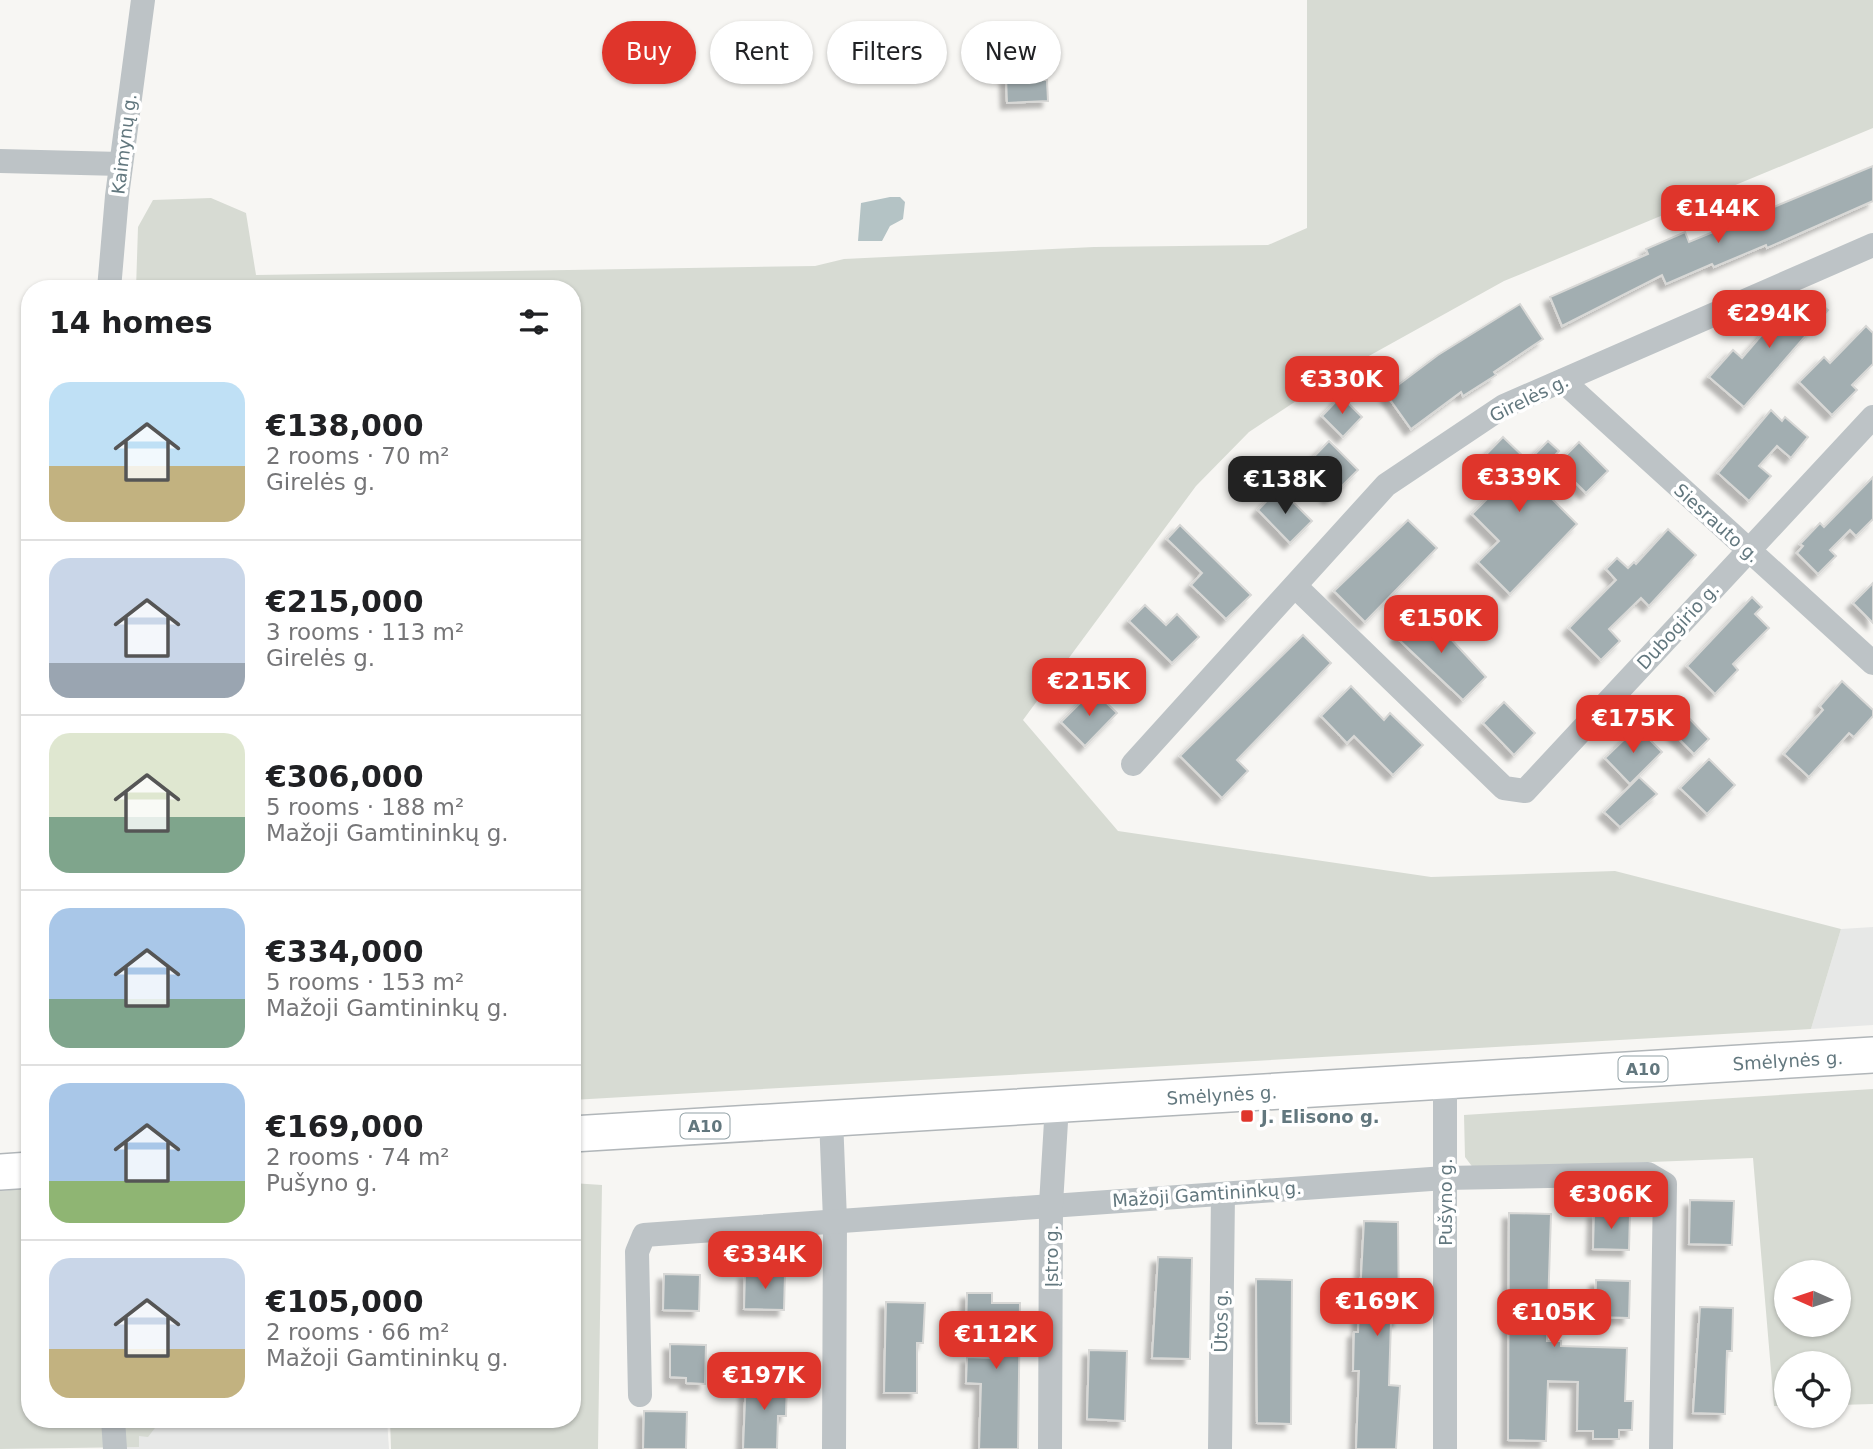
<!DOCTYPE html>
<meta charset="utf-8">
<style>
body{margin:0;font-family:"DejaVu Sans",sans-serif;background:#f6f6f6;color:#202124;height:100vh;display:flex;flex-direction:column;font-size:26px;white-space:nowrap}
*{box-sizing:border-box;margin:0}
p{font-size:23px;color:#757577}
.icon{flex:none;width:38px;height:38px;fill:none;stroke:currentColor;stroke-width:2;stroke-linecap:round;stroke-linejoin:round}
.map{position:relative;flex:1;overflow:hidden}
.panel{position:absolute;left:21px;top:280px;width:560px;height:1148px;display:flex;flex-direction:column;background:#fff;border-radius:28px;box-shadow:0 2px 5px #0004}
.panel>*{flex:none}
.top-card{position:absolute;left:602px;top:21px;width:665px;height:63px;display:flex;gap:14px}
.needle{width:46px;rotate:273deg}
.buttons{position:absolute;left:1774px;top:1260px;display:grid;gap:14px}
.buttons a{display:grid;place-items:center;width:77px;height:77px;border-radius:50%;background:#fff;box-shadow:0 2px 5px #0004;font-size:35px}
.price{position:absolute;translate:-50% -60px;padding:0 16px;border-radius:14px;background:#df352b;color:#fff;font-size:23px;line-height:46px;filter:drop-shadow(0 2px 4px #0008)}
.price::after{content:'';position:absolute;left:50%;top:42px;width:21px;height:16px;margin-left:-10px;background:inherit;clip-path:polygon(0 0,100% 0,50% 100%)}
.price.active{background:#222;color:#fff}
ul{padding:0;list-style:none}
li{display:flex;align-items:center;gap:21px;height:175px;padding:0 28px}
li+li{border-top:2px solid #e0e0e0}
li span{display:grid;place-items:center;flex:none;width:196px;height:140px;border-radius:21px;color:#555}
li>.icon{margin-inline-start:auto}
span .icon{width:84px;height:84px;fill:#fffc;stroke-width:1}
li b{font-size:30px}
h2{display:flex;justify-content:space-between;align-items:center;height:84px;padding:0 28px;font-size:30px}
.tag{padding:0 24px;border-radius:32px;background:#fff;box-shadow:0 2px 5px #0004;font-size:24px;line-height:63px}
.tag.active{background:#df352b;color:#fff}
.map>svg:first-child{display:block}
.built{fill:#e7e8e7}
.green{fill:#d7dbd3;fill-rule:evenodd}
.water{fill:#b4c3c5}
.building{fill:#a2aeb1;stroke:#d8d8d6;stroke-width:2;filter:url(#shadow)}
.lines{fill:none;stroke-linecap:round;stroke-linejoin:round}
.highway-casing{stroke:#b1b6b9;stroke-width:38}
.minor{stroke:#bdc3c6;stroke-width:24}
.highway{stroke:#fff;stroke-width:35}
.poi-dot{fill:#df352b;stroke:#fff;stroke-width:2.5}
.labels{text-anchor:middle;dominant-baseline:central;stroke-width:7;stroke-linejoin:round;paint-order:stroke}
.shield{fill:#fff;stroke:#91a0a5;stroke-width:2}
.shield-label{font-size:16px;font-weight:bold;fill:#62777e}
.street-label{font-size:18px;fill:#62777e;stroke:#fff}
.poi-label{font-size:18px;font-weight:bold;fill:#62777e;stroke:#fff;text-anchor:start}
</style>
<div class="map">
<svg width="1873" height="1449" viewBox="0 0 1873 1449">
<defs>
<filter id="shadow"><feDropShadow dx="-6" dy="6" stdDeviation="2" flood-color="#0004"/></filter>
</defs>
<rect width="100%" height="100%" fill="#f7f6f3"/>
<g class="built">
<path d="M1873,927V1025L1811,1029L1841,929Z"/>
<path d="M113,1419H387L389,1449H115Z"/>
</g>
<g class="green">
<path d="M1307,0H1873V128L1504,281L1340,372L1249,432L1196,486L1023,720L1118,831L1431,877L1615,871L1841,929L1811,1029L572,1100V289H136L138,227L153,200L211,198L246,213L256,275L815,266L844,259L1094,247L1268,245L1307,228Z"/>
<path d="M1873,1089V1404L1839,1405V1363H1787V1406H1774L1753,1158L1474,1169L1465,1157L1464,1115ZM1787,1272H1839V1325H1787Z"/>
<path d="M572,1183L602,1185L598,1449H391L390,1419H572Z"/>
<path d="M30,1188V1419H144L145,1422L158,1424L148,1437L139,1436V1447L0,1449V1191Z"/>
</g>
<path class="water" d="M890,197H900L905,202L903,219L890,226L882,241H858L861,203Z"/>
<g class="building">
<path d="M1010,33L1012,49L988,52L986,36Z"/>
<path d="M1028,76V80H1047L1048,101L1007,103L1006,77Z"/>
<path d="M1873,166V201L1767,248L1766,245L1714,267L1712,264L1666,284L1662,275L1562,326L1550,297L1648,254L1646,249L1685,232L1689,242Z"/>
<path d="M1805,291L1828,310L1744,407L1709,377L1733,350L1742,358L1796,295Z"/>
<path d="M1520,304L1543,339L1494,372L1496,375L1463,396L1461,392L1411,429L1386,394L1438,355Z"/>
<path d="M1866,326L1873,333V364L1852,385L1857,390L1832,415L1799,382L1824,357L1830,363Z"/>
<path d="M1341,396L1362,417L1343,437L1322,416Z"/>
<path d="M1771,410L1782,421L1785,417L1808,437L1791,458L1777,446L1759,466L1771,476L1749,501L1718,473Z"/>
<path d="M1503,437L1528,461L1548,441L1559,451L1532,479L1577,524L1510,594L1478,562L1499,541L1472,514L1495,491L1472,469Z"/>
<path d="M1329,441L1358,470L1330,498L1301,470Z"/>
<path d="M1579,442L1608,471L1586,493L1557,464Z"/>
<path d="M1873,477V519L1856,536L1850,530L1830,550L1836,556L1818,574L1797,553L1803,546L1800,544L1820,523L1824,527Z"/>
<path d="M1279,488L1312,521L1290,543L1258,510Z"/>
<path d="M1408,520L1437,548L1365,622L1334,591Z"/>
<path d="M1180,525L1251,595L1226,619L1191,585L1202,573L1167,539Z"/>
<path d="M1668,529L1696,555L1649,606L1641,598L1609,629L1620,641L1601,660L1569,628L1616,580L1606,569L1617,558L1628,568L1634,562L1636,564Z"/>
<path d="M1873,583V623L1853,603Z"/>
<path d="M1752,597L1762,607L1755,614L1769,628L1733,664L1738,670L1715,694L1687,666Z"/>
<path d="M1145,605L1166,625L1177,614L1199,637L1172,663L1129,621Z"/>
<path d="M1424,610L1486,677L1463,700L1396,637Z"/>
<path d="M1303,635L1331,663L1237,760L1248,771L1222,798L1180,756Z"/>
<path d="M1842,681L1873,710V716L1854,737L1849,733L1809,777L1784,754L1823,710L1820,706Z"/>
<path d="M1351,686L1384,720L1390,713L1423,745L1393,775L1354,736L1347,743L1321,716Z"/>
<path d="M1093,690L1117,713L1085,746L1061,722Z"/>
<path d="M1504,702L1535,733L1514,755L1483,723Z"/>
<path d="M1686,715L1709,739L1694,754L1670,730Z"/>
<path d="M1637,727L1662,752L1630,784L1605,758Z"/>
<path d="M1709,759L1735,785L1707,814L1680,788Z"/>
<path d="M1639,777L1657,794L1620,827L1604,812Z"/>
<path d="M1690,1200L1734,1201L1732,1245L1689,1244Z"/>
<path d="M1594,1212L1630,1214L1629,1250L1593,1249Z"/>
<path d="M1509,1213L1551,1214L1547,1341H1561V1346L1627,1348L1625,1401H1633L1632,1430H1619V1439H1593V1431H1577L1578,1382L1548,1381L1546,1441L1508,1440Z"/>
<path d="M1364,1221L1398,1222L1399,1321H1391L1389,1385L1400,1386L1396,1449H1356L1359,1371H1353L1354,1332H1358Z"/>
<path d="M1158,1257L1192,1258L1190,1359L1152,1358Z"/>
<path d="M745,1273H785L784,1310L744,1309Z"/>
<path d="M664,1274L700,1275L699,1311L663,1310Z"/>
<path d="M1256,1279L1292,1280L1291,1424L1257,1423Z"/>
<path d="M1596,1280L1630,1281L1629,1318L1595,1317Z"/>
<path d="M967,1293H992V1303H1020L1018,1449H979L981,1384L966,1383L967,1357L993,1358L994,1330H966Z"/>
<path d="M886,1302L925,1303L923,1343H917V1393H884Z"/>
<path d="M1700,1307L1733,1308L1732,1351H1727L1725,1414L1693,1413Z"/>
<path d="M670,1344L706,1345L705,1384L686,1383V1378L670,1377Z"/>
<path d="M1089,1350L1127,1351L1125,1421L1087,1419Z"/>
<path d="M746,1378L787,1380L786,1416H778L777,1449H743Z"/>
<path d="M644,1411L687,1412L686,1449H643Z"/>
</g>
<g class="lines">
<g class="highway-casing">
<g id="highway">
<path id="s1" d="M572,1134L1873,1055"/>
<path d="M0,1172L30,1170"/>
</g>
</g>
<g class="minor">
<path d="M0,161L121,164"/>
<path d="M109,289L117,196L143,0"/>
<path d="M1563,381L1873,663"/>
<path d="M1295,586L1504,788L1525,791L1873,417"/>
<path d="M1133,764L1386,485L1504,406L1873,245"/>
<path d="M1445,1080V1449"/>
<path d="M831,1118L835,1220L834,1449"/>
<path d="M640,1395L637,1252L644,1235L1445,1178L1648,1174L1665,1184L1661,1449"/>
<path d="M113,1419L115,1449"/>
<path d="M1050,1449L1051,1204L1057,1105"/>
<path d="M1220,1449L1223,1194"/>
</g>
<use href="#highway" class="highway"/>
</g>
<rect class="poi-dot" x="1240" y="1109" width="14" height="14" rx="3.5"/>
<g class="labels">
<g class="shield">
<rect x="1618.5" y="1056.5" width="49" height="25" rx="5"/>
<rect x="680.5" y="1113.5" width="49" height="25" rx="5"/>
</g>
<g class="shield-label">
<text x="1643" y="1069">A10</text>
<text x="705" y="1126">A10</text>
</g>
<g class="street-label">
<text transform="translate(124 144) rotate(-83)">Kaimynų g.</text>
<text transform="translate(1529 398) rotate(-26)">Girelės g.</text>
<text transform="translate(1717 523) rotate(42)">Siesrauto g.</text>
<text transform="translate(1678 626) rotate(-47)">Dubogirio g.</text>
<text stroke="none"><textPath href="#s1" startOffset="1218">Smėlynės g.</textPath></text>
<text stroke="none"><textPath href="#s1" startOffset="651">Smėlynės g.</textPath></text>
<text transform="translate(1207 1194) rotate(-4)">Mažoji Gamtininkų g.</text>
<text transform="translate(1445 1202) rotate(-90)">Pušyno g.</text>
<text transform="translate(1051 1256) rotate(-90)">Įstro g.</text>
<text transform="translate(1221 1321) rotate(-89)">Ūtos g.</text>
</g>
<g class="poi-label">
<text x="1261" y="1116">J. Elisono g.</text>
</g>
</g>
</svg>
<div class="buttons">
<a><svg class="needle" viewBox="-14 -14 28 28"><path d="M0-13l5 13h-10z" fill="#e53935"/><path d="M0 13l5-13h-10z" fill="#757577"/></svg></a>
<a><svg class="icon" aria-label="locate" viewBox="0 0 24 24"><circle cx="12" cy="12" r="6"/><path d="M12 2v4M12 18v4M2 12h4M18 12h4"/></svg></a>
</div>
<b class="price" style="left:1718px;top:245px">€144K</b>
<b class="price" style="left:1769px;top:350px">€294K</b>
<b class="price" style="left:1342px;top:416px">€330K</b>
<b class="price" style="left:1519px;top:514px">€339K</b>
<b class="price active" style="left:1285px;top:516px">€138K</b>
<b class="price" style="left:1441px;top:655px">€150K</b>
<b class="price" style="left:1089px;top:718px">€215K</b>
<b class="price" style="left:1633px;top:755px">€175K</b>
<b class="price" style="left:1611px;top:1231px">€306K</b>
<b class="price" style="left:765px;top:1291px">€334K</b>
<b class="price" style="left:1377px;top:1338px">€169K</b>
<b class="price" style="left:1554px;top:1349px">€105K</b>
<b class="price" style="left:996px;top:1371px">€112K</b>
<b class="price" style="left:764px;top:1412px">€197K</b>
<div class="top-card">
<a class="tag active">Buy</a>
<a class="tag">Rent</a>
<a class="tag">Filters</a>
<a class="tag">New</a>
</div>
<section class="panel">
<h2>14 homes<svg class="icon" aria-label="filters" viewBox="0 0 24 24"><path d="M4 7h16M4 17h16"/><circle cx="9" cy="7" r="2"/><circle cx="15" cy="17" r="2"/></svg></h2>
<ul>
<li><span style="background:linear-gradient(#bfe0f5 60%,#c2b280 0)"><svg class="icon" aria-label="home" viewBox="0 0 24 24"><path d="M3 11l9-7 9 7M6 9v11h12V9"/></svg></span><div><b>€138,000</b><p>2 rooms · 70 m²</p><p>Girelės g.</p></div></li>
<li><span style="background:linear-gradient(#c9d6e8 75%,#9aa5b1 0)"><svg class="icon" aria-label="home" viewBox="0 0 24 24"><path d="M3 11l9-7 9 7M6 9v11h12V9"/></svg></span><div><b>€215,000</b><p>3 rooms · 113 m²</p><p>Girelės g.</p></div></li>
<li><span style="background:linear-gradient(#dfe7d0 60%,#7fa58c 0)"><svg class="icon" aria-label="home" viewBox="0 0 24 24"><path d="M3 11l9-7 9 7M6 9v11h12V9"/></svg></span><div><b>€306,000</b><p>5 rooms · 188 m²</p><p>Mažoji Gamtininkų g.</p></div></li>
<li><span style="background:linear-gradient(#a9c7e8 65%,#7fa58c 0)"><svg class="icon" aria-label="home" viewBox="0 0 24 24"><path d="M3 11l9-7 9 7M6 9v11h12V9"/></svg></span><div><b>€334,000</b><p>5 rooms · 153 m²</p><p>Mažoji Gamtininkų g.</p></div></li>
<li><span style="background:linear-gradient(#a9c7e8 70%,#8fb573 0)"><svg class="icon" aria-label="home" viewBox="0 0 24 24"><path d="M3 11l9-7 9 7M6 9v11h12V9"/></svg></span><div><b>€169,000</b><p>2 rooms · 74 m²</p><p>Pušyno g.</p></div></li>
<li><span style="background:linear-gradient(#c9d6e8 65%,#c2b280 0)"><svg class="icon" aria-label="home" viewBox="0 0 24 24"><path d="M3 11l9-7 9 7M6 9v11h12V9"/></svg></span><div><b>€105,000</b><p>2 rooms · 66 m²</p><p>Mažoji Gamtininkų g.</p></div></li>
</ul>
</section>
</div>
